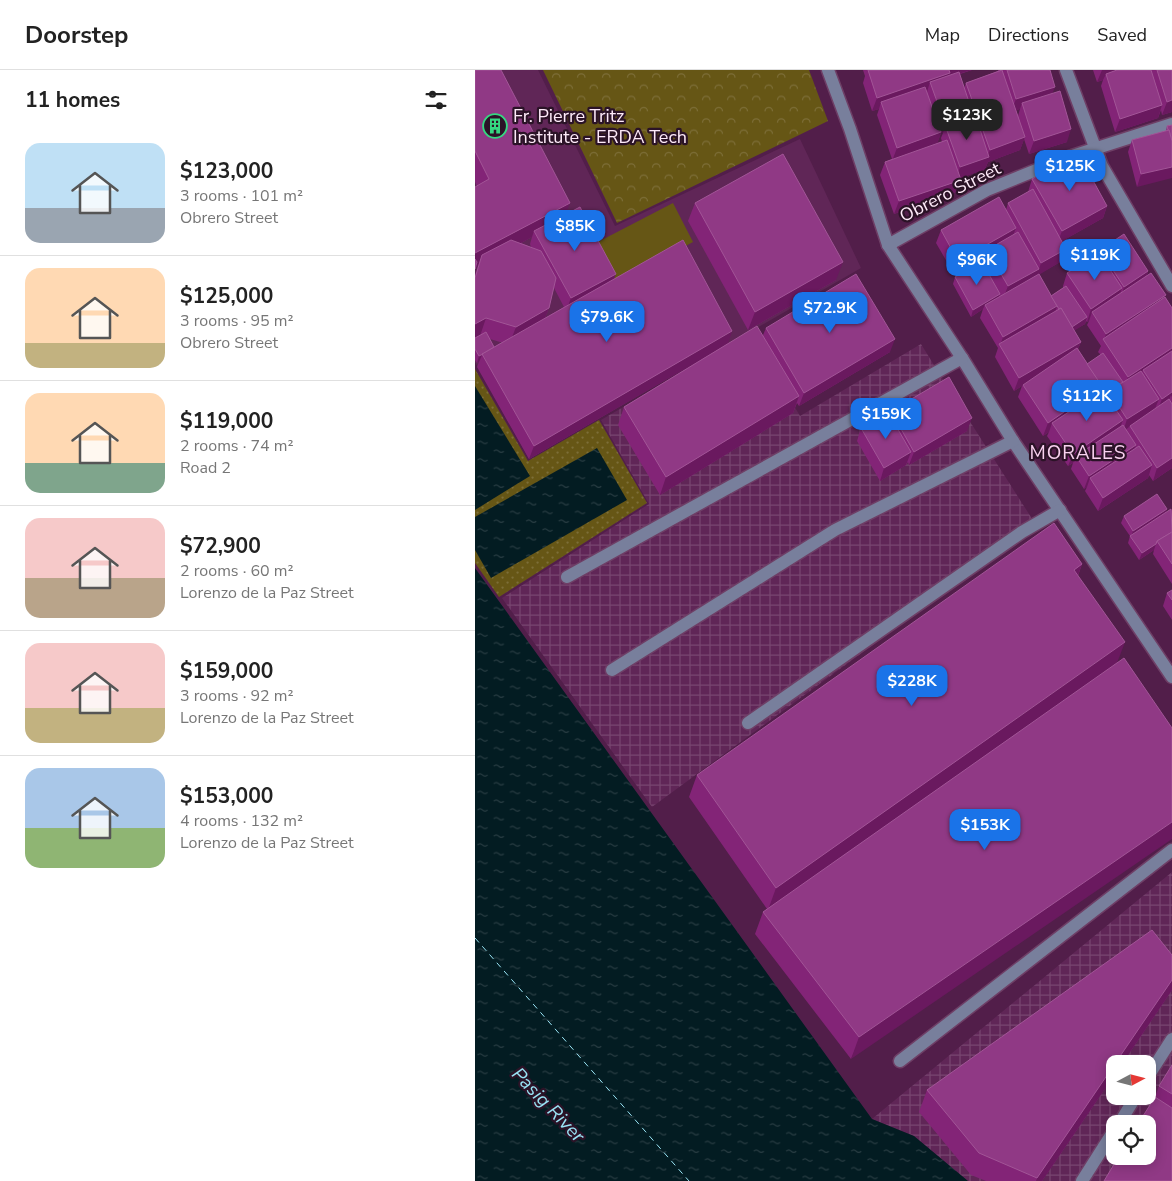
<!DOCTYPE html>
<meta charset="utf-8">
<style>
body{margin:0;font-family:"Nunito Sans",sans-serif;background:#f6f6f6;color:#222;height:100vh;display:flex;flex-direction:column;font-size:19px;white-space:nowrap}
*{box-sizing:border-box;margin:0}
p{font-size:16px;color:#767676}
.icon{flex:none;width:28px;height:28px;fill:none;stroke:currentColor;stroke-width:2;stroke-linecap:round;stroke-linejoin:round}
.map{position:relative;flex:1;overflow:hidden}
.side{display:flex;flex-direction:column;background:#fff;width:475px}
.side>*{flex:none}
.needle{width:32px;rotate:83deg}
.buttons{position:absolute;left:631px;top:985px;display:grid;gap:10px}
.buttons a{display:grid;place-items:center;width:50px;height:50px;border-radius:10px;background:#fff;box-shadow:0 2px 12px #0003;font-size:25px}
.price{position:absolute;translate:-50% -42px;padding:0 11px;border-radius:10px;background:#1a73e8;color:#fff;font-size:16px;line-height:32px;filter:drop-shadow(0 1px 2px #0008)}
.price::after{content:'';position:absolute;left:50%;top:30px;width:15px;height:11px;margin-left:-8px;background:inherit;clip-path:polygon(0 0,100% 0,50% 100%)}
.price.current{background:#222;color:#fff}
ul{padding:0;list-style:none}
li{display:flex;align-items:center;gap:15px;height:125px;padding:0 25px}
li+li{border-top:1px solid #e0e0e0}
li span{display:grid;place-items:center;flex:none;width:140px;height:100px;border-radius:15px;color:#555}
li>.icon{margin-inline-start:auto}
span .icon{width:60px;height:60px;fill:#fffc;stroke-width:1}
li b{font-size:21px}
h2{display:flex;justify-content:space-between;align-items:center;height:60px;padding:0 25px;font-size:21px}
header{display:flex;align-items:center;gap:30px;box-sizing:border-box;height:70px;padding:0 25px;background:#fff;border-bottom:1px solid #e0e0e0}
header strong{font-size:24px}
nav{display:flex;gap:28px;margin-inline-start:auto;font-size:18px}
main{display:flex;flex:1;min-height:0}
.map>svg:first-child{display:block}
.built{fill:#602657}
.industrial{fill:url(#industrial-grid);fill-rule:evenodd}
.grass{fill:url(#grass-dots)}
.forest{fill:url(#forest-crowns)}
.garden{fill:#665615}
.water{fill:url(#water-ripples)}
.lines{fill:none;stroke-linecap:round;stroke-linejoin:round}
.ferry{stroke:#99e4f5;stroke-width:1;stroke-dasharray:6 5;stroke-linecap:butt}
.minor-casing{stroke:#6e3f66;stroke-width:15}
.minor{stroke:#787f9c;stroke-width:12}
.wall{fill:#832477;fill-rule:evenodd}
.shaded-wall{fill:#6a195f}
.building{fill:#903985;stroke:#a25597}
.labels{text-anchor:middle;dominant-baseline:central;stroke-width:4.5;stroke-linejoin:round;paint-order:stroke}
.poi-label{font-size:18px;fill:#feeaf9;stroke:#2b1327;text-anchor:start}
.street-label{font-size:18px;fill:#feeaf9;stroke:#2b1327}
.neighbourhood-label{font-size:19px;letter-spacing:1px;fill:#f9d2f0;stroke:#2b1327}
.water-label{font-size:19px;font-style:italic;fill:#99e4f5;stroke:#2b1327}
</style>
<header>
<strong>Doorstep</strong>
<nav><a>Map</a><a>Directions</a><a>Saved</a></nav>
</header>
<main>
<section class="side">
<h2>11 homes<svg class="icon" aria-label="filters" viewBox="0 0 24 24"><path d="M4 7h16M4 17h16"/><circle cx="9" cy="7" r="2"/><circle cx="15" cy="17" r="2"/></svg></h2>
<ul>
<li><span style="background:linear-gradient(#bfe0f5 65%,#9aa5b1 0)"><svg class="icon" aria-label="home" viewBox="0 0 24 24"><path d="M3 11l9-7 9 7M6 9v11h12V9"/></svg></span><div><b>$123,000</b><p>3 rooms · 101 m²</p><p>Obrero Street</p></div></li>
<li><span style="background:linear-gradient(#ffd9b3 75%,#c2b280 0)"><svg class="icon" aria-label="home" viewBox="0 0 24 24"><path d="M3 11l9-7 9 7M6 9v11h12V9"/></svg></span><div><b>$125,000</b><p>3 rooms · 95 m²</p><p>Obrero Street</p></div></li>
<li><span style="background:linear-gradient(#ffd9b3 70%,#7fa58c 0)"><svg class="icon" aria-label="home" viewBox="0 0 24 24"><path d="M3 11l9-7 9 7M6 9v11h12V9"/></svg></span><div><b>$119,000</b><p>2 rooms · 74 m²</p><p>Road 2</p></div></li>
<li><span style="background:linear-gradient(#f6c9c9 60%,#b9a48a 0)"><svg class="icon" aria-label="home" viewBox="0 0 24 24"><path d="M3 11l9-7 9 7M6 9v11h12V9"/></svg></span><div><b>$72,900</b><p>2 rooms · 60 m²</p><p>Lorenzo de la Paz Street</p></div></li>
<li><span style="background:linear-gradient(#f6c9c9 65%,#c2b280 0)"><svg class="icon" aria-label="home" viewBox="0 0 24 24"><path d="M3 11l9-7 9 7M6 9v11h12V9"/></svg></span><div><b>$159,000</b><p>3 rooms · 92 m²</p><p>Lorenzo de la Paz Street</p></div></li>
<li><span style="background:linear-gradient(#a9c7e8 60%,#8fb573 0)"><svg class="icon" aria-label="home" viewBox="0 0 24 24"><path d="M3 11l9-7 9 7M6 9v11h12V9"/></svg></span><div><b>$153,000</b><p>4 rooms · 132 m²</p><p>Lorenzo de la Paz Street</p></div></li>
</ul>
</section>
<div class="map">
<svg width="697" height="1111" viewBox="0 0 697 1111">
<defs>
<pattern id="industrial-grid" width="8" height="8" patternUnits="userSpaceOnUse" patternTransform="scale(1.25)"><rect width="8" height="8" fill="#602657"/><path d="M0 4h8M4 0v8" fill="none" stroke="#784670"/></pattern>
<pattern id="grass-dots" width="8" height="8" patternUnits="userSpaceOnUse" patternTransform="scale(1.25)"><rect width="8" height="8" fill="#665615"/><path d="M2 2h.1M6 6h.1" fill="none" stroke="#7d6e38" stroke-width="1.8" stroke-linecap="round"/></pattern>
<pattern id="forest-crowns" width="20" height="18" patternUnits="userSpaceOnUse" patternTransform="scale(1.25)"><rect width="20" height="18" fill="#665615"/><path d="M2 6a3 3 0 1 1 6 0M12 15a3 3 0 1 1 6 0" fill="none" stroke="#7d6e38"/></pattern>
<pattern id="water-ripples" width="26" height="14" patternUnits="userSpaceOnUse" patternTransform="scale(1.25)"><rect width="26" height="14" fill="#031c22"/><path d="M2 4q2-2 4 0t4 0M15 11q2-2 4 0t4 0" fill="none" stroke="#293d43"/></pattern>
</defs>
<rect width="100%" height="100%" fill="#521e4a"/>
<path class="built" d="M0,0H63L140,156L325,69L386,198L54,389L0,292Z"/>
<g class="industrial">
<path d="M276,263L325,346L446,274L462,300L561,455L177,737L27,528L174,434L126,350Z"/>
<path d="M697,802V1111H493L439,1066L397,1049ZM640,994H672V1026H640ZM640,1054H672V1086H640Z"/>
</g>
<path class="grass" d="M0,299L53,391L124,350L172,433L24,527L0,493Z"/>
<path class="forest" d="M68,0H334L353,51L142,153Z"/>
<path class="garden" d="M198,133L218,172L139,214L119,174Z"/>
<g class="water">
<path d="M0,316L55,406L0,440Z"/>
<path d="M122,378L152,430L16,508L0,480V447Z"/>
<path d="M0,498L397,1049L439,1066L493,1111H0Z"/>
</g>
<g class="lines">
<path class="ferry" d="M0,868L214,1111"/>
<g class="minor-casing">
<g id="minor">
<path d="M353,0L375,59L413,175L487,288L538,371L697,607"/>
<path d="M591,0L627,96L697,216"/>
<path d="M413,175L512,120L591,88L697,54"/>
<path d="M92,507L487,288"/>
<path d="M137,600L360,460L538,371"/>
<path d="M273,653L547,462L585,440"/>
<path d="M425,991L697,780"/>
<path d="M672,1008L697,969"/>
<path d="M644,1054L661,1026"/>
<path d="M607,1111L640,1059"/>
</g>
</g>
<use href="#minor" class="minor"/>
</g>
<g class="wall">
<path d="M0,0L90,145L139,209L253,273L288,265L291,258L415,282L324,336L322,333L318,343L185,425L143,355L149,337L233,285L54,389L2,297L4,292L2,293L0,290V205L3,196L1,197L2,116L0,112ZM57,167L55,174L56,177L46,173ZM79,218L89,237L70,248L74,238ZM15,269L25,272H27L19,277Z"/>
<path d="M388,0H497L485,4L489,18L491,13L523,1V0H575L577,24L592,72L554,84L549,69L545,80L513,92L510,99L485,108L481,122L419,144L405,105L410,92L417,89L402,45L404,39L397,41L388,13L390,6ZM545,39L543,46L541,40ZM466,63H468L466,68L467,72L462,73Z"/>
<path d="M618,0H697V42L687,45L686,40L683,48L640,62L626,16L628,10L622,12Z"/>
<path d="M697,55L662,117L653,82L657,70L691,61L692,56Z"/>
<path d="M557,109L632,136L628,148L587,171V191L564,204L576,226L588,218V216L592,203L624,183L625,180L673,201L672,205L690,227L697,238V398L678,411L674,405L673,408L623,441L610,421L612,417L609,419L596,399L598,393L593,396L572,366L574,362L568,366L543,327L547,316L539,321L520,287L523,278L505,248L508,239L496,247L478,214L480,207L508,193L510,186L479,204L461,173L466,160L531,140L533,133L553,122ZM611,251L612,252L614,251L612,255L626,276L623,282L626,285L612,294L603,279L606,272L599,260L610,254Z"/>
<path d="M220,133L361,210L273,260L213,151Z"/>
<path d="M416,341L492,361L434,395L433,392L431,395L405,411L382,371L386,358L415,344Z"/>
<path d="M697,440V514L678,484L679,480L664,490L653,473L655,466L646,453L649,446L691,442Z"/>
<path d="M607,494L603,506L376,989L280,864L288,842L292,839L214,727L222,705Z"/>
<path d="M697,520V550L688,536L692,523Z"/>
<path d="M697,885V920L647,994H640V1004L567,1111H511L496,1105L444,1042L452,1020Z"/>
<path d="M697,995V1111L680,1027L684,1016Z"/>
</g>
<g class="shaded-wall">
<path d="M475,0H497L473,7L455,12L452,22L406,32L404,39L397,41L402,28L474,3Z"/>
<path d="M627,0H661L631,4L628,10L622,12Z"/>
<path d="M580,17L575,30L547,33L545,39L536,42L541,29Z"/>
<path d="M697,30V42L687,45L692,32Z"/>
<path d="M687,35L683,48L640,62L645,49Z"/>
<path d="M497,41L493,54L470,55L468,63H466L462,75L417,91L422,78L464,63L469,51Z"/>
<path d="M596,59L592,72L554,84L559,71Z"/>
<path d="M550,67L545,80L513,92L510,99L481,110L485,97L512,87L515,80Z"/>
<path d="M697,97V108L662,117L666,104Z"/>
<path d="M486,110L481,122L419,144L424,131Z"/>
<path d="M95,133L88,151L59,161L57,167L4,195L7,185L3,196L0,197V183Z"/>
<path d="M632,136L628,148L582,174L587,161Z"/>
<path d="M541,158L536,171L512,180L510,186L479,204L483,191Z"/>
<path d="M591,179L587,191L562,206L528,229L533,216L564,199L566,193Z"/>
<path d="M368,192L361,210L273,260L280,242Z"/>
<path d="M673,201L669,214L645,230L649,217Z"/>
<path d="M141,204L136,217L91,241L96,228Z"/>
<path d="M647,218L643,231L617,242L614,251L612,252L616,239Z"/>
<path d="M525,224L523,231L510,235L508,239L496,247L498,240Z"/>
<path d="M691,225L686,237L629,270L631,264Z"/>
<path d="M582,236L578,249L525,276L528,267Z"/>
<path d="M74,238L67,256L34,275L41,257Z"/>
<path d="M612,247L610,254L594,264L596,257Z"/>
<path d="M11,248L5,266L0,268V254Z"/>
<path d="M257,261L253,274L54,389L59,376Z"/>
<path d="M420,269L415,282L324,336L329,323Z"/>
<path d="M606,272L601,284L539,321L544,308Z"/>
<path d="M697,278V288L668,300L664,309L649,320L653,307Z"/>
<path d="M7,285L4,292L2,293L4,286Z"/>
<path d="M627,316L622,329L577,353L574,362L568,366L573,353Z"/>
<path d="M697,322V327L696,325L692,335L682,342L687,329Z"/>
<path d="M324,326L318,343L185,425L191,407Z"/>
<path d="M684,329L679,341L655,356L654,357L648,362L652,349Z"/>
<path d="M497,348L492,361L434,395L439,382Z"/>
<path d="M648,350L643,363L601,386L598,393L593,396L598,384Z"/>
<path d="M661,375L656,388L615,408L612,417L609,419L614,406Z"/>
<path d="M436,382L431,395L405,411L409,398Z"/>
<path d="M697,388V398L678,411L682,398Z"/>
<path d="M677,395L673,408L623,441L628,428Z"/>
<path d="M692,439L690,446L656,468L658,461Z"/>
<path d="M681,474L679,480L664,490L667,483Z"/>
<path d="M607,494L599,516V500Z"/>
<path d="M650,572L642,593L293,840L301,818Z"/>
<path d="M697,752V769L376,989L384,967Z"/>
<path d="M697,910V920L647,994H640V1004L567,1111H561L562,1108Z"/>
</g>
<g class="building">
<path d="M0,0H26L95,133L0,183V117L14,109L0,81Z"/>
<path d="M393,0H474L475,3L402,28Z"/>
<path d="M527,0L550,67L515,80L491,13Z"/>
<path d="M532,0H575L580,17L541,29Z"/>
<path d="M642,0H676L687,35L645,49L631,4Z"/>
<path d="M682,0H697V30L692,32Z"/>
<path d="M484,2L497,41L469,51L455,12Z"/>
<path d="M450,17L466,62L422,78L406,32Z"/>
<path d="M585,21L596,59L559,71L547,33Z"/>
<path d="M500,44L514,87L485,97L470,55Z"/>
<path d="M697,55V71L694,60H693L692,56Z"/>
<path d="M694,60L697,71V97L666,104L657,70Z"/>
<path d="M472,70L486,110L424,131L410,92Z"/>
<path d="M603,83L632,136L587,161L557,109Z"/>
<path d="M308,84L368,192L280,242L220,133Z"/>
<path d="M558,119L591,179L566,193L533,133Z"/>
<path d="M524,127L541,158L483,191L466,160Z"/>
<path d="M105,137L141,204L96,228L59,161Z"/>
<path d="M543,162L564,199L533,216L512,180Z"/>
<path d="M649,164L673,201L649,217L625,180Z"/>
<path d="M36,170L66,181L81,208L74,238L41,257L11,248L0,254V208L7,185Z"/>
<path d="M208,170L257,261L59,376L7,284Z"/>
<path d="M624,183L647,218L616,239L592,203Z"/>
<path d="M0,189L2,192L0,199Z"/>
<path d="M507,192L525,224L498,240L480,207Z"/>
<path d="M676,203L691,225L631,264L617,242Z"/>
<path d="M381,204L420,269L329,323L291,258Z"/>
<path d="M564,204L582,236L528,267L510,235Z"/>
<path d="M591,216L612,247L597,257L586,238L584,239L576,226Z"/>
<path d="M690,227L697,238V278L653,307L628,269Z"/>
<path d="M586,238L606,272L544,308L524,274Z"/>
<path d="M282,256L324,326L191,407L149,337Z"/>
<path d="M11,262L19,277L7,284H8L4,286L0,279V268Z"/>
<path d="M602,278L627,316L573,353L548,315Z"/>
<path d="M697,281V322L687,329L668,300Z"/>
<path d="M628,283L648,312L634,321V323L631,325L626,319L627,316L612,294Z"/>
<path d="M666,301L684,329L652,349L634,321Z"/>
<path d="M474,307L497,348L439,382L416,341Z"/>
<path d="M627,320L648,350L598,384L577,353Z"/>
<path d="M694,329L697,334V388L682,398L655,356Z"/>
<path d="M413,342L436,382L409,398L386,358Z"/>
<path d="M648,355L661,375L614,406L601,386Z"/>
<path d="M664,376L677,395L628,428L615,408Z"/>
<path d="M682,424L692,439L658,461L649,446Z"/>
<path d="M696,439L697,462L682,471L681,474L667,483L655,466Z"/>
<path d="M579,453L607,494L599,500L650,572L301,818L222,705Z"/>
<path d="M697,462V494L682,471Z"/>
<path d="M697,520V530L692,523Z"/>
<path d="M649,588L697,658V752L384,967L288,842Z"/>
<path d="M677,860L697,885V910L562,1108L504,1083L452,1020Z"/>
<path d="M697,995V1024L684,1016Z"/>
<path d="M680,1027L697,1038V1111H629L644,1086H672V1054H663Z"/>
</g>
<defs>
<g id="building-ring" transform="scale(1.25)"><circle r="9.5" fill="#2b1327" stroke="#35d881" stroke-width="1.5"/><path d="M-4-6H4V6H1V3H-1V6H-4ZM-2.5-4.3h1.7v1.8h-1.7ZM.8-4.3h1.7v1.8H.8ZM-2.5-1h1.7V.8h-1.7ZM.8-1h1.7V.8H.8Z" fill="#35d881"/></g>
</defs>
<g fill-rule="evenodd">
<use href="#building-ring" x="20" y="56"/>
</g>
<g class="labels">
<g class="poi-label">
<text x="38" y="46">Fr. Pierre Tritz<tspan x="38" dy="21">Institute - ERDA Tech</tspan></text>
</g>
<g class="street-label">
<text transform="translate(475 122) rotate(-27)">Obrero Street</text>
</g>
<g class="neighbourhood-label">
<text x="603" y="383">MORALES</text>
</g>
<g class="water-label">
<text transform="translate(73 1035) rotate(46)">Pasig River</text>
</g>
</g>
</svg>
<div class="buttons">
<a><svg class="needle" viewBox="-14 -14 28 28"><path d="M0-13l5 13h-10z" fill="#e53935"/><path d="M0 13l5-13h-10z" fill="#767676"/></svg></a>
<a><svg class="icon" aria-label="locate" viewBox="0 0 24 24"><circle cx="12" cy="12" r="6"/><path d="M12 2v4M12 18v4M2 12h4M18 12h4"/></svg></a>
</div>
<b class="price current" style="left:492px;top:71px">$123K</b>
<b class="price" style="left:595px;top:122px">$125K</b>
<b class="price" style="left:100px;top:182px">$85K</b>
<b class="price" style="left:620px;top:211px">$119K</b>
<b class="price" style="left:502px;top:216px">$96K</b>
<b class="price" style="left:355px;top:264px">$72.9K</b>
<b class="price" style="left:132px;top:273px">$79.6K</b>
<b class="price" style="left:612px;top:352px">$112K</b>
<b class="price" style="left:411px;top:370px">$159K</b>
<b class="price" style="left:437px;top:637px">$228K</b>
<b class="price" style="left:510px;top:781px">$153K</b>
</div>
</main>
